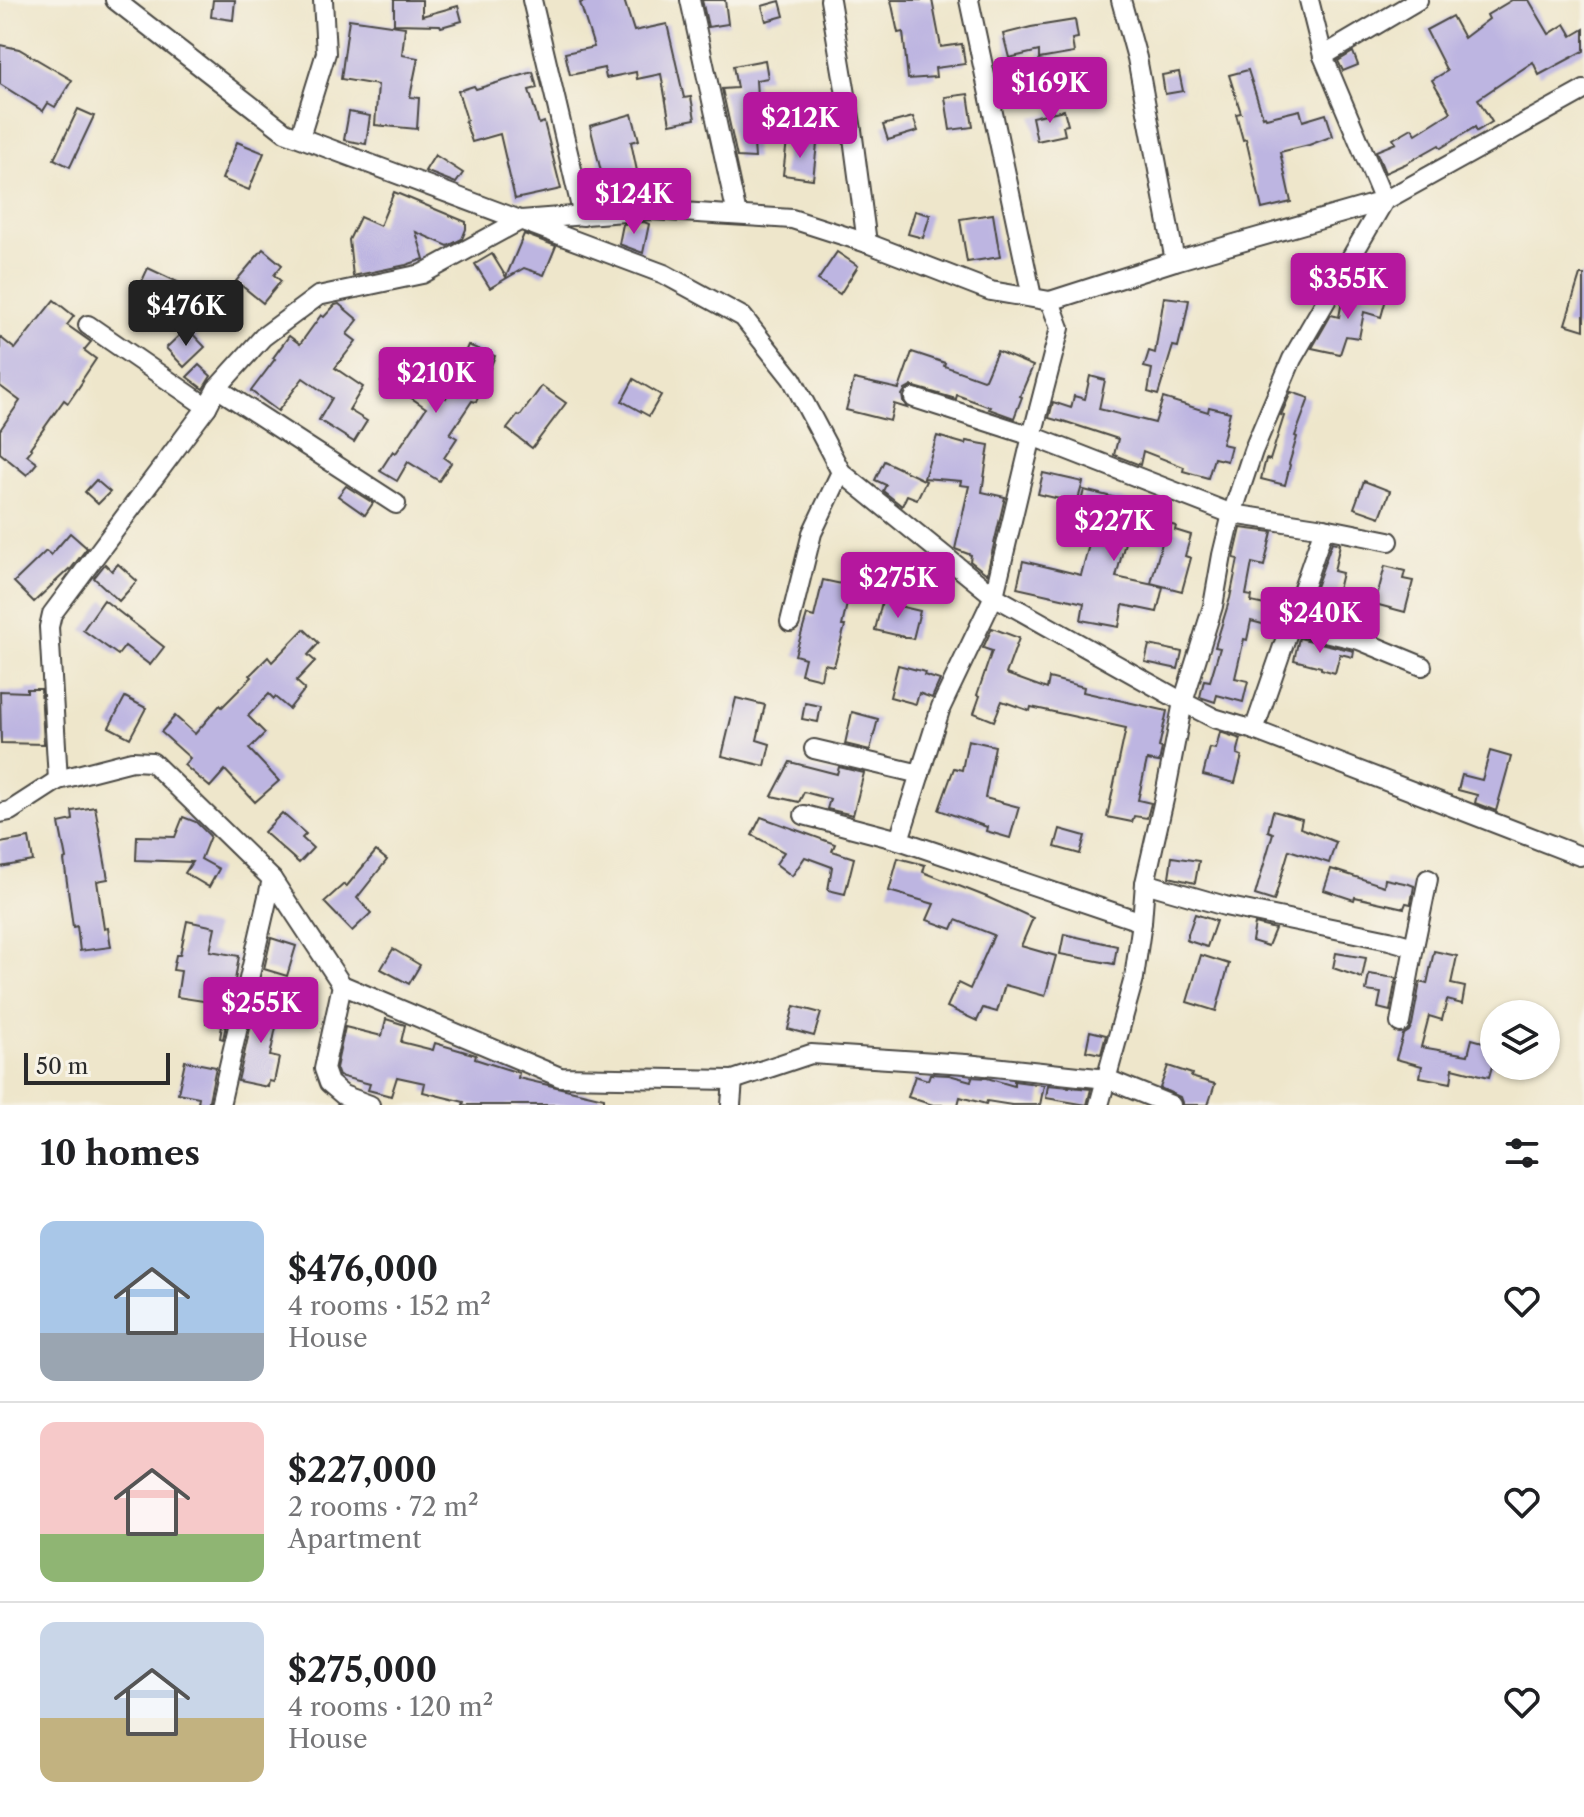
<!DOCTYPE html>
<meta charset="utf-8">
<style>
body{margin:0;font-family:"Libre Caslon Text",serif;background:#f6f6f6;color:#202124;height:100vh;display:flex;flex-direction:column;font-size:30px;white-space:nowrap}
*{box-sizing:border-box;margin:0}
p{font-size:26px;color:#757577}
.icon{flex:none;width:44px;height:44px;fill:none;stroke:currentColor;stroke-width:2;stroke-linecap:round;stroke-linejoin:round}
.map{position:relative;height:1105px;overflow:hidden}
.panel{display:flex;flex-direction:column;background:#fff;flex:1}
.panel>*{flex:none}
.tools{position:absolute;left:1480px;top:1000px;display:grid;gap:16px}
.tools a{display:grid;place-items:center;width:80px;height:80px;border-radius:50%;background:#fff;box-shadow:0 2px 6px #0004;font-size:40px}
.scale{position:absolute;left:24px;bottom:20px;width:146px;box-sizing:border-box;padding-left:8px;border:4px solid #2b2b2b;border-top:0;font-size:22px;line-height:28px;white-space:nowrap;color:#2b2b2b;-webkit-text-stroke:6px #f7f3e8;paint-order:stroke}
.price{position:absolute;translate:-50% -68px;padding:0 18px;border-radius:8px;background:#b5179e;color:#fff;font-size:26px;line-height:52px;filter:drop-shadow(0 2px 4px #0008)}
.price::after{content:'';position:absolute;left:50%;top:48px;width:24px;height:18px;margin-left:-12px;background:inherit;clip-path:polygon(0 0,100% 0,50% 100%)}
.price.on{background:#222;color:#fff}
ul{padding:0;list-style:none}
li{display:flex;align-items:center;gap:24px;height:200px;padding:0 40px}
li+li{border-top:2px solid #e0e0e0}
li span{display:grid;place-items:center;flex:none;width:224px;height:160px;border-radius:16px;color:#555}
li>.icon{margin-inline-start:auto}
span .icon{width:96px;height:96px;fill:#fffc;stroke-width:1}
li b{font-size:34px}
h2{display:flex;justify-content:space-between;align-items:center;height:96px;padding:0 40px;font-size:34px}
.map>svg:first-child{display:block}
.building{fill:#bdb5e1}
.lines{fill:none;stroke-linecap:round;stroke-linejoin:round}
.street-casing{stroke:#484743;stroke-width:22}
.street{stroke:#fff;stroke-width:18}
</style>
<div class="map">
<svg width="1584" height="1105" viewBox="0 0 1584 1105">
<rect width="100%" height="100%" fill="#f7f3e8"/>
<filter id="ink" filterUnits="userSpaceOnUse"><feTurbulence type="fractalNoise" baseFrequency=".0125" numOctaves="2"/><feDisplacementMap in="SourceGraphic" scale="16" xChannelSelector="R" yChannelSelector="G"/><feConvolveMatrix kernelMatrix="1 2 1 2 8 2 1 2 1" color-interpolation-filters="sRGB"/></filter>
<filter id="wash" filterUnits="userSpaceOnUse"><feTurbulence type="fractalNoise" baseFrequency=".006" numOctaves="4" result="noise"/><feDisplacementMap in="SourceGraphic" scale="32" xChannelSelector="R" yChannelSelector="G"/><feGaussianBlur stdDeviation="1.8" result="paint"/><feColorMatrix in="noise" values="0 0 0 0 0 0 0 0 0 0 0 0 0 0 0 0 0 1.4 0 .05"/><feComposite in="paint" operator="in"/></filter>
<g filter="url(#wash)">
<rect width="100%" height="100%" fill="#eee6cb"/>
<g id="blocks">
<g class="building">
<path d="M213,0H235L233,20L211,17Z"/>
<path d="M394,0H422V16L458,6L462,21L441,27L440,25L394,24Z"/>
<path d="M589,0H624L634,31L667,24L684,98L691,97L695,119L670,124L661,74L637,79L636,72L606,78L604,68L570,75L565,53L594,47L580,3Z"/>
<path d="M702,0H725L728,24L708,27Z"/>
<path d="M891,0H932L941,47L962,44L965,64L935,68L936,77L908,79L903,32L898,33Z"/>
<path d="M1512,0H1529L1549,34L1565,24L1572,36L1584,29V51L1539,75L1533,62L1478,99L1492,122L1477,131L1475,127L1441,148L1439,145L1405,164L1385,173L1376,151L1396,143L1393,139L1412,128L1416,134L1451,112L1432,80L1447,71L1426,30L1452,16L1464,38L1489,19L1487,15Z"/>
<path d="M780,1L784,16L766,21L762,6Z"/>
<path d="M349,19L405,27L402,55L418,58L410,97L419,98L417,129L375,125L378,85L341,79Z"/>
<path d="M1075,20L1078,38L1072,39L1074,53L1039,59V51L1009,58L1003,34L1031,27Z"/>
<path d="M0,45L19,49L72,80L55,107L48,103L43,111L0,84Z"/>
<path d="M1353,52L1358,65L1343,71L1338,61Z"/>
<path d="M765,60L768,78L756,80L758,112L752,113L755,158L737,157L722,89L737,88L733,66Z"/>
<path d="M1248,70L1263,117L1265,116L1266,118L1300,110L1303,121L1326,114L1333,136L1309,145L1280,152L1291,202L1262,209L1246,139L1243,140L1236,114L1241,113L1229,75Z"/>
<path d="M533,72L537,88L529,90L539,124L544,122L561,189L515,199L500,134L472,142L465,121L467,120L458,91L474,86L476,89Z"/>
<path d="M1179,72L1183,91L1165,94L1162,75Z"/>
<path d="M968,94L973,127L950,130L945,97Z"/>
<path d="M78,109L94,116L70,167L54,159Z"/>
<path d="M1064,110L1068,125L1063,126L1065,135L1037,141L1032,117Z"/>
<path d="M349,112L370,116L366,144L344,140Z"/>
<path d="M632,114L639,140L631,142L638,176L604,184L590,126Z"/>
<path d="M913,117L918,131L888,140L883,125Z"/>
<path d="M787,140L817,144L813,179L783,175Z"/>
<path d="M237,142L264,153L249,190L222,179Z"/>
<path d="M435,155L463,173L456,183L425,171Z"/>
<path d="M394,192L466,222V229L462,239L448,246L416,232L424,259L406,265L353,276L349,240L360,217L380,226Z"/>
<path d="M915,211L930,215L923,238L908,234Z"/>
<path d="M993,214L1000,257L967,262L960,219Z"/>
<path d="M644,222L649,224L643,253L619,244L623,224Z"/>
<path d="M524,234L556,246L544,275L524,268L490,288L475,264L492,254L506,277Z"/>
<path d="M263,249L282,265L274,275L281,281L263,303L236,281Z"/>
<path d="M837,252L858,266L840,294L818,280Z"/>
<path d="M148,268L182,284L209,307L196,322L136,294Z"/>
<path d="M1580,275H1584V330L1565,324Z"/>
<path d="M1345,291L1386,299L1381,317L1364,312L1359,338L1346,336L1340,354L1312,348L1331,315L1339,317L1343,296Z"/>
<path d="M1164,297L1189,300L1183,331L1182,330L1178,347L1173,346L1158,395L1148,392L1152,369L1144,367L1149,351L1155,353Z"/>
<path d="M54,300L74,316L67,325L91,342L84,350L96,359L82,380L83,381L68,403L64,400L30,448L32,449L27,455L37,463L27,475L0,453V430L20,401L0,386V337L15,349Z"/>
<path d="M339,304L358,320L347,334L356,341L335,368L363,387L349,410L367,421L354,442L319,420L332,398L303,378L278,411L251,391L275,359L273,358L289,336L300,344L321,315L324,317L335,305Z"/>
<path d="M187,328L205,347L184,367L166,348Z"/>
<path d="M468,345L495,356L476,402L472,401L450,434L457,438L444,458L451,463L439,481L408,462L397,481L380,471L393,451L396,453L426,408L401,391L399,394L381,382L394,364L446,398Z"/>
<path d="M997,351L1033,366L1020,396L1022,397L1014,418L989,409L990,407L957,395L956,399L912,386L905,390L902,395L903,401L907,408L894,404L890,421L846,410L854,379L899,389L912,352L945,363L944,366L983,380L985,379Z"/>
<path d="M199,365L211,376L203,389L187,377Z"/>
<path d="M1090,376L1105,380L1099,409L1155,423L1163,398L1208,412L1209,407L1230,412L1222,444L1231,446L1227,461L1214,458L1208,478L1183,471L1184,467L1143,451L1140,465L1114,455L1118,439L1063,421V422L1049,418L1053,402L1071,408L1074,396L1085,399Z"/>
<path d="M634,379L661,395L649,416L622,401Z"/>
<path d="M542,386L566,403L532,448L507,429L518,415L520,416Z"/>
<path d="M1291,392L1309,398L1295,436L1297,437L1289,464L1290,465L1285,485L1261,479L1266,459L1270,460L1284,416L1281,415Z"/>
<path d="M937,436L965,444L966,441L989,445L982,492L1005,497L987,574L970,561L971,555L955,549L969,486L960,485L961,481L924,478Z"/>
<path d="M884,461L926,481L917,499L907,495L902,506L883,491L886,485L875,480Z"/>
<path d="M1043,473L1083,482L1077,503L1038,494Z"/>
<path d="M96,480L110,492L98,504L85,492Z"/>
<path d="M1364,481L1390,491L1380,517L1354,508Z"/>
<path d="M346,486L373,503L365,515L338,496Z"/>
<path d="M1084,490L1132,502L1130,511L1166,520L1165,523L1176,526L1175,530L1191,535L1185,556L1191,558L1182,591L1151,583L1162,543L1127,535L1116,577L1163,587L1157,612L1123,605L1119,627L1081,620L1084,603L1017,588L1023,561L1081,575L1096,518L1078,513Z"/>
<path d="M1241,528L1272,532L1264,566L1252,563L1246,595L1252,596L1251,602L1274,607L1270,626L1251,621L1247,640L1244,639L1235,678L1248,681L1243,702L1217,695L1215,702L1200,697L1204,680L1210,681L1220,648L1215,647L1230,598L1238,559L1234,558Z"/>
<path d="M70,533L87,548L70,570L69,569L34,602L14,582L46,551L51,555Z"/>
<path d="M1332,542L1340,544L1334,571L1342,573L1337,594L1315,590Z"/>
<path d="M105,564L112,571L118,564L137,581L119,601L94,578Z"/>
<path d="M875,565L899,570L895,590L871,585Z"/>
<path d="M1385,566L1405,571L1403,579L1413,581L1405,612L1375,604Z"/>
<path d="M823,580L851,586L842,626H845L834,666L824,664L821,679L801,674L805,658L795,655L807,615L814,617Z"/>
<path d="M1330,595L1350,600L1345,624L1325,620Z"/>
<path d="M104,600L164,647L150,665L125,646L118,655L83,630Z"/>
<path d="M882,602L920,611L913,639L875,630Z"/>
<path d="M992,628L1019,638L1006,674L1047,689L1049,678L1084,687L1083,692L1167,711L1159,747L1162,748L1159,762L1147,760L1138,800L1151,803L1147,818L1134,816L1132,822L1107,817L1126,728L1031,707L1030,711L1002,701L994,721L974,713L980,696L977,695L992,651L983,648Z"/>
<path d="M304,629L319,643L308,655L315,661L296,681L305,689L289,709L275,697L274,699L269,694L248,716L265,733L249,749L279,781L255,802L225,770L210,787L184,765L190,758L161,732L175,716L195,734L220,705L222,707L252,677L250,675L268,657L272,662Z"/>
<path d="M1299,638L1354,651L1353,657L1340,654L1335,673L1321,669V667L1294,660Z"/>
<path d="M1149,645L1182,652L1178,669L1145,662Z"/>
<path d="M898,665L925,672L924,675L940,680L932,698L919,693L916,704L890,697Z"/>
<path d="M27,689H41L44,744L1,743L0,691L27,692Z"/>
<path d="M125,697L146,708L130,738L109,727Z"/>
<path d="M736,698L765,705L757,740L770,744L765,766L722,756Z"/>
<path d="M805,703L821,706L818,722L802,719Z"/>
<path d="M852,712L878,719L870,750L845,744Z"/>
<path d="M1220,732L1241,739L1237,754L1242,756L1235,783L1203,775L1210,748L1216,749Z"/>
<path d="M968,740L995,746L985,798L1019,807L1010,838L986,831L987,827L939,810L954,768L962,770Z"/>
<path d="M1490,751L1511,757L1496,811L1475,803L1477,795L1458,790L1462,775L1482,780Z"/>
<path d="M790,762L837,774L839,767L864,773L853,815L827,809L830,799L804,792L799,802L772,796Z"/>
<path d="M95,807L108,879L97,881L104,929L108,928L111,947L80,951L77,926L73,927L64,860L66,859L59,823L73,820L72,811Z"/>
<path d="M1273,811L1302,819L1300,828L1336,842L1329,863L1289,850L1274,901L1255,895L1273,833L1268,831Z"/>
<path d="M282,813L306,834L302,838L313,848L299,863L264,832Z"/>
<path d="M183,817L196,822L210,836L201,859L219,869L209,887L185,873L192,862L136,860L137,836L175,837Z"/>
<path d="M761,817L835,844L832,851L854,858L845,894L828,890L832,867L805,857L792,876L776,864L784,852L752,835Z"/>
<path d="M1060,829L1085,836L1080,854L1055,847Z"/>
<path d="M29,838L33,861L0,867V843Z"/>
<path d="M376,851L387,860L357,898L371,913L352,931L324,902L344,884L346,887Z"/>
<path d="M1172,857L1199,861L1195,883L1169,877Z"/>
<path d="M898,858L925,865L923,872L987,897L1033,918L1021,946L1056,956L1045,996L1005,985L997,1012L983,1008L977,1021L947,1007L958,983L970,989L994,935L956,920L952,929L927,920L934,904L889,891Z"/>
<path d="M1331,869L1384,886L1385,879L1409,884L1414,886L1411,904L1406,903L1404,908L1355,897L1354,900L1324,890Z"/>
<path d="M1195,914L1216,921L1207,947L1186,940Z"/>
<path d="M187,921L215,927L210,951L239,956L233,993L223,1039L220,1038L222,1026L206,1023L210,1002L177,997L181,971L173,970L176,955H180Z"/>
<path d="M1255,924L1275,929L1268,946L1252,941Z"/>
<path d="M1064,934L1117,946L1114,964L1060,954Z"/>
<path d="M271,938L296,946L287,976L264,969Z"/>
<path d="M393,949L420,965L409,984L381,969Z"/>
<path d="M1434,951L1457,956L1451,984L1465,987L1462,1004L1447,1000L1442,1020L1429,1016L1421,1047L1468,1055L1472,1039L1494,1045V1059L1489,1077L1453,1068L1451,1083L1420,1077L1422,1066L1396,1059L1403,1035L1409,1031L1412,1025L1420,982L1427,984Z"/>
<path d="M1336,953L1366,958L1362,978L1333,968Z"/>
<path d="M1201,955L1229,964L1216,1011L1187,1002Z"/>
<path d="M1369,974L1396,978L1390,1011L1378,1008L1381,993L1366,991Z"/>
<path d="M257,998L281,1003L270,1056L279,1058L274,1082L269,1081L268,1087L238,1081Z"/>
<path d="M794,1006L821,1013L814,1036L788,1029Z"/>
<path d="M386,1019L405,1025L401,1042L433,1050L435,1043L476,1055L475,1059L519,1073L518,1078L604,1098V1105H463L464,1102L423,1092L425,1083L397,1077L391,1096L368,1090L370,1084L339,1076L336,1068L345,1027L382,1036Z"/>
<path d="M1090,1031L1106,1035L1101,1054L1086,1051Z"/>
<path d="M185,1061L216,1067L208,1105L198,1103L199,1097L178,1093Z"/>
<path d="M1168,1066L1192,1074L1191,1077L1215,1084L1208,1105H1183L1180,1097L1160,1088Z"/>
<path d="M930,1074L949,1075L971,1081L972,1077L987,1078L1014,1086V1081L1044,1085L1040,1105H1012L987,1101L986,1104L960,1097L958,1105H933L908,1097L915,1076L928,1080Z"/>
<path d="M1048,1085L1091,1089L1087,1105L1046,1098Z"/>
</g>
</g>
</g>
<g filter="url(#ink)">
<use href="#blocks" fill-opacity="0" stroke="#484743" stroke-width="2"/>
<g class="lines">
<g class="street-casing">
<g id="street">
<path d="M115,0L285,132L664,274L743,317L792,379L841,472L994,596L1183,702L1214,718L1254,730L1324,528"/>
<path d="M532,0L583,216"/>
<path d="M690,0L737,215"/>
<path d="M830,0L852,130L867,243"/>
<path d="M969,0L1032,297"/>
<path d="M1121,0L1137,58L1175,261"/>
<path d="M1323,56L1418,0"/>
<path d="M300,137L326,53L323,0"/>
<path d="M1050,301L1060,328L1032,436L994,596L941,707L899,840L1142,922"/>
<path d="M88,325L207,407"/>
<path d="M217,388L396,504"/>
<path d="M914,398L1032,436L1232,514L1324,528L1389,541"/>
<path d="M790,622L812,533L841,472"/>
<path d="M1290,624L1359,640L1422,666"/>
<path d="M1254,730L1580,856"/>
<path d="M814,749L920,774"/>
<path d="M58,780L49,627L52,614L207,407L217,388L263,337L318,296L422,274L521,220L650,210L792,219L867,243L991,291L1050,301L1175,261L1384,201L1323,56L1309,0"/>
<path d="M0,813L10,811L58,780L132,761L152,762L272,879L342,985L560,1077L733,1080L811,1054L966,1064L1107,1079L1171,1105"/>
<path d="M804,815L899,840"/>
<path d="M1145,883L1225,906L1389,940L1414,947L1400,1023"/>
<path d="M1414,947L1428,879"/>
<path d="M342,985L324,1069L329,1083L343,1095L370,1105"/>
<path d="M220,1105L272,879"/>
<path d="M731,1105L733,1080"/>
<path d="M1099,1105L1134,978L1142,922L1145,883L1165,795L1183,702L1213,606L1222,555L1232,514L1253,451L1292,359L1384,201L1584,90"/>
</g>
</g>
<use href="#street" class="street"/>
</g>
</g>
</svg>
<div class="tools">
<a><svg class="icon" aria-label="layers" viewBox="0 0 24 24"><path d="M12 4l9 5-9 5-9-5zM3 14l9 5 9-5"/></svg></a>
</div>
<div class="scale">50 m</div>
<b class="price" style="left:1050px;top:125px">$169K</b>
<b class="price" style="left:800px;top:160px">$212K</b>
<b class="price" style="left:634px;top:236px">$124K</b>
<b class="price" style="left:1348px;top:321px">$355K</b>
<b class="price on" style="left:186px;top:348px">$476K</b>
<b class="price" style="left:436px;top:415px">$210K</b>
<b class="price" style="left:1114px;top:563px">$227K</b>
<b class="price" style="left:898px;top:620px">$275K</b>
<b class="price" style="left:1320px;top:655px">$240K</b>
<b class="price" style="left:261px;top:1045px">$255K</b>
</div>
<section class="panel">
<h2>10 homes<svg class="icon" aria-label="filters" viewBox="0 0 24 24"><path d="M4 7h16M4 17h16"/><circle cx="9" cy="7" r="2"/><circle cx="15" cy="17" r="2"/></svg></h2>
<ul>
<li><span style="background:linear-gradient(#a9c7e8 70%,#9aa5b1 0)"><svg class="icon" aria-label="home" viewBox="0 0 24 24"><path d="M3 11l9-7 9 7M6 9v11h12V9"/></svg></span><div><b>$476,000</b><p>4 rooms · 152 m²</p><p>House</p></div><svg class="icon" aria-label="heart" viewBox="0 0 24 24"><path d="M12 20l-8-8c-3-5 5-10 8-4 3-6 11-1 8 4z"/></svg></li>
<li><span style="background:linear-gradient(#f6c9c9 70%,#8fb573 0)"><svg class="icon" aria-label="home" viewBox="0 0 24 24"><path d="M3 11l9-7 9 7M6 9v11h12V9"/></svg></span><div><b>$227,000</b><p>2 rooms · 72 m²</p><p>Apartment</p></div><svg class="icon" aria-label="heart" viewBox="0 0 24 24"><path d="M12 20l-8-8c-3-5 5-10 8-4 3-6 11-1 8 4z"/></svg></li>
<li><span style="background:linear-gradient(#c9d6e8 60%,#c2b280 0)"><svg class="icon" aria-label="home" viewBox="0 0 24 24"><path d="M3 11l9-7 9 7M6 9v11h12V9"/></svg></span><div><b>$275,000</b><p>4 rooms · 120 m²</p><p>House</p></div><svg class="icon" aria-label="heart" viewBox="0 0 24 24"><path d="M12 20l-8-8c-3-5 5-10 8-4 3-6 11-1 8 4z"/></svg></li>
</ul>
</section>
